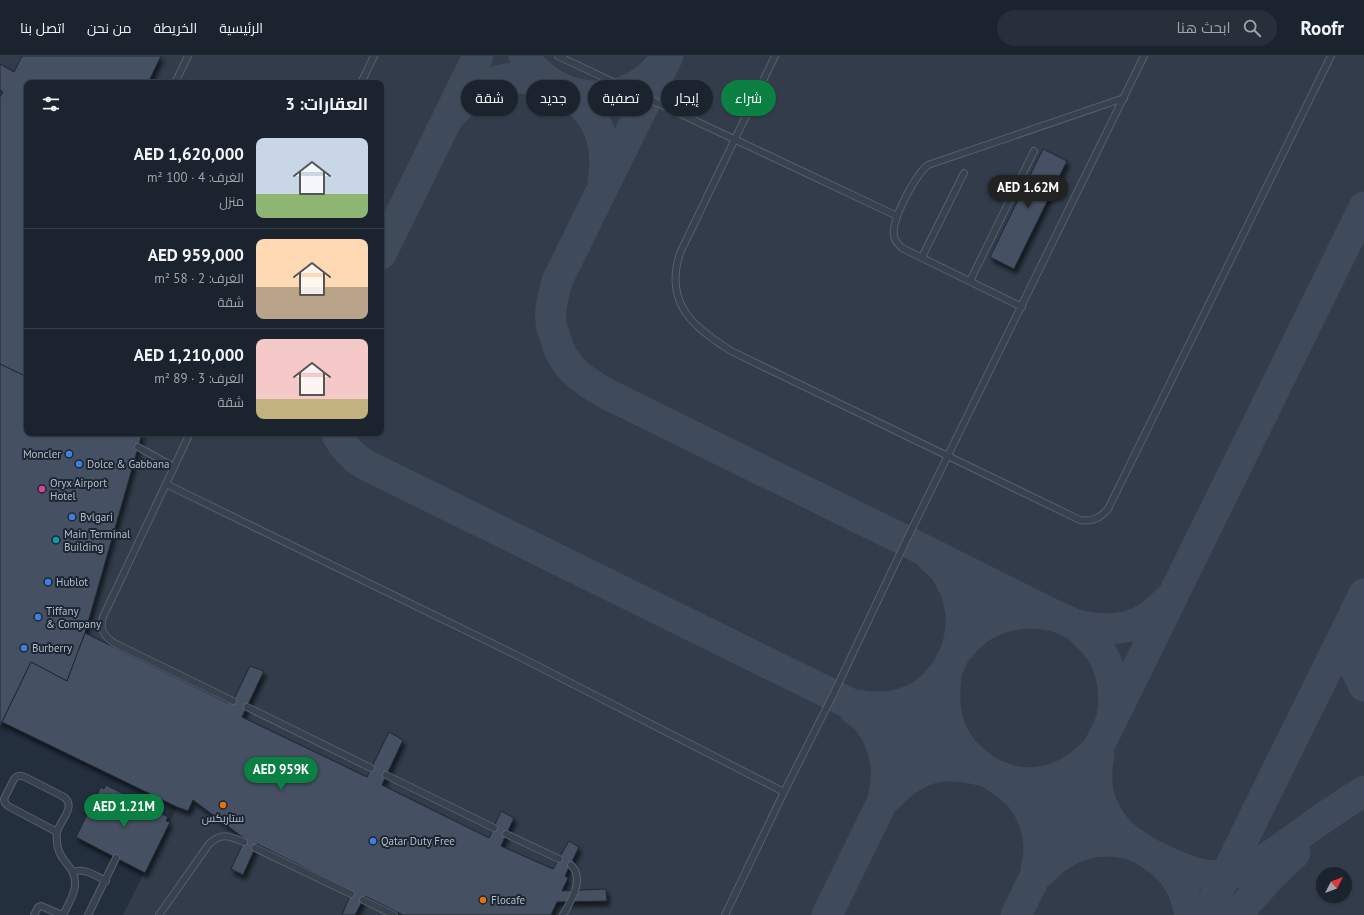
<!DOCTYPE html>
<html lang="ar">
<meta charset="utf-8">
<style>
body{margin:0;font-family:"PT Sans",Cairo,sans-serif;background:#282f3a;color:#f1f3f6;direction:rtl;height:100vh;display:flex;flex-direction:column;font-size:15px;white-space:nowrap}
*{box-sizing:border-box;margin:0}
p{font-size:13px;color:#a0a4aa}
.icon{flex:none;width:22px;height:22px;fill:none;stroke:currentColor;stroke-width:2;stroke-linecap:round;stroke-linejoin:round}
.map{position:relative;flex:1;overflow:hidden;direction:ltr}
.drawer{position:absolute;left:24px;top:24px;width:360px;height:356px;display:flex;flex-direction:column;background:#1b232e;border-radius:8px;box-shadow:0 1px 3px #0004,0 0 0 1px #39404a;direction:rtl}
.drawer>*{flex:none}
.hud{position:absolute;left:396px;top:24px;width:380px;height:36px;direction:rtl;display:flex;gap:8px}
.needle{width:26px;rotate:48deg}
.tools{position:absolute;left:1316px;top:811px;display:grid;gap:8px}
.tools a{display:grid;place-items:center;width:36px;height:36px;border-radius:50%;background:#1b232e;box-shadow:0 1px 3px #0004,0 0 0 1px #39404a;font-size:20px}
.price{position:absolute;translate:-50% -34px;padding:0 9px;border-radius:14px;background:#0b8043;color:#fff;font-size:13px;line-height:26px;filter:drop-shadow(0 1px 2px #0008)}
.price::after{content:'';position:absolute;left:50%;top:24px;width:12px;height:9px;margin-left:-6px;background:inherit;clip-path:polygon(0 0,100% 0,50% 100%)}
.price.active{background:#222;color:#fff}
ul{padding:0;list-style:none}
li{display:flex;align-items:center;gap:12px;height:100px;padding:0 16px}
li+li{border-top:1px solid #39404a}
li span{display:grid;place-items:center;flex:none;width:112px;height:80px;border-radius:8px;color:#555}
li>.icon{margin-inline-start:auto}
span .icon{width:48px;height:48px;fill:#fffc;stroke-width:1}
li b{font-size:17px}
h2{display:flex;justify-content:space-between;align-items:center;height:48px;padding:0 16px;font-size:17px}
.chip{padding:0 14px;border-radius:18px;background:#1b232e;box-shadow:0 1px 3px #0004,0 0 0 1px #39404a;font-size:14px;line-height:36px}
.chip.active{background:#0b8043;color:#fff}
header{display:flex;align-items:center;gap:24px;box-sizing:border-box;height:56px;padding:0 20px;background:#1b232e;border-bottom:1px solid #39404a}
header strong{font-size:19px}
nav{display:flex;gap:22px;margin-inline-start:auto;font-size:14px}
.search{width:280px;height:36px;background:#282f3a;display:flex;align-items:center;gap:10px;box-sizing:border-box;padding:0 14px;border-radius:22px;color:#a0a4aa;font-size:15px}
.map>svg:first-child{display:block}
.airport{fill:#323c4b;fill-rule:evenodd}
.lines{fill:none;stroke-linecap:round;stroke-linejoin:round}
.taxiway{stroke:#3f4a5a;stroke-width:31}
.building{fill:#455162;stroke:#1f2835;filter:url(#shadow)}
.service-casing{stroke:#565f6c;stroke-width:8}
.service{stroke:#38414e;stroke-width:6}
.shop-dot{fill:#3f7fe0;stroke:#1d2633;stroke-width:1.5}
.hotel-dot{fill:#d1479c;stroke:#1d2633;stroke-width:1.5}
.culture-dot{fill:#0f9aa8;stroke:#1d2633;stroke-width:1.5}
.food-dot{fill:#e8710a;stroke:#1d2633;stroke-width:1.5}
.labels{text-anchor:middle;dominant-baseline:central;stroke-width:4;stroke-linejoin:round;paint-order:stroke}
.poi-label{font-size:11px;fill:#b4bcc9;stroke:#1d2633;text-anchor:start}
</style>
<header>
<strong>Roofr</strong>
<div class="search"><svg class="icon" aria-label="search" viewBox="0 0 24 24"><circle cx="10" cy="10" r="6"/><path d="M15 15l6 6"/></svg>ابحث هنا</div>
<nav><a>الرئيسية</a><a>الخريطة</a><a>من نحن</a><a>اتصل بنا</a></nav>
</header>
<div class="map">
<svg width="1364" height="859" viewBox="0 0 1364 859">
<defs>
<filter id="shadow"><feDropShadow dx="2.5" dy="4.5" stdDeviation="2" flood-color="#0009"/></filter>
</defs>
<rect width="100%" height="100%" fill="#242f3e"/>
<path class="airport" d="M0,0H1364V859H123L177,751L2,666L0,670ZM27,27H381V377H27ZM1323,818H1345V840H1323Z"/>
<g class="lines">
<g class="taxiway">
<path d="M524,0C555,47 621,55 659,11"/>
<path d="M668,0L557,225C554,238 549,252 551,265C551,270 553,276 555,280C562,311 582,324 607,338L906,485L1056,560L1076,569"/>
<path d="M449,61C461,47 474,34 491,27C509,20 530,21 548,28C592,44 611,81 603,126"/>
<path d="M381,198L478,0"/>
<path d="M336,377C343,391 352,401 366,409L916,680L1167,806C1186,814 1204,822 1226,819C1256,814 1288,787 1313,769C1330,757 1347,746 1364,735"/>
<path d="M931,501L945,514L955,533L961,555V573L957,594C962,589 967,583 972,578C993,560 1021,554 1048,559"/>
<path d="M1354,565L1350,585L1354,609L1364,630"/>
<path d="M946,621C942,653 947,682 973,704C985,715 1000,723 1012,733C1029,745 1040,775 1039,795C1039,801 1037,808 1036,813"/>
<path d="M859,649C881,654 907,650 926,636C932,632 937,625 942,620"/>
<path d="M855,654C859,657 864,660 867,664C884,684 890,713 884,738"/>
<path d="M1112,660C1116,635 1112,609 1096,589C1090,582 1082,575 1076,569C1116,577 1141,574 1169,543"/>
<path d="M1099,697C1098,706 1096,715 1097,724C1097,747 1111,771 1129,784C1146,796 1165,805 1176,822C1184,833 1187,846 1190,859"/>
<path d="M888,741C920,707 947,704 991,717C999,720 1008,725 1017,726C1047,730 1074,718 1093,697"/>
<path d="M1040,817C1063,792 1092,780 1125,787"/>
<path d="M827,859L989,527"/>
<path d="M1016,859L1364,151"/>
<path d="M1206,859L1364,538"/>
<path d="M1236,859L1271,820L1295,797"/>
</g>
</g>
<g class="building">
<path d="M22,0H161L148,27H27V321L0,308V41L3,36L0,34V8L14,16Z"/>
<path d="M1043,93L1067,105L1014,213L990,201Z"/>
<path d="M0,308L27,321V377H140L142,378L85,577L67,625L31,606L0,670Z"/>
<path d="M85,577L228,647L233,645L250,610L264,615L242,661L367,721L389,676L403,684L382,729L489,782L501,755L514,762L501,790L553,813L569,785L579,791L565,820L568,822L562,835L606,833L607,845L557,846L551,859H403L365,840L355,859H342L352,835L257,788L243,819L231,813L245,783L193,744L188,755L177,751L2,666L31,606L67,625Z"/>
<path d="M106,729L168,761L166,765L170,766L145,817L76,781L101,731L104,733Z"/>
</g>
<g class="lines">
<g class="service-casing">
<g id="service">
<path d="M558,0L897,160"/>
<path d="M775,0L680,197C664,247 692,270 731,295L1080,464C1093,466 1100,462 1108,453L1331,0"/>
<path d="M175,27L188,0"/>
<path d="M361,27L374,0"/>
<path d="M922,201L964,117"/>
<path d="M970,225L1034,95"/>
<path d="M1022,251L902,192C898,188 894,184 894,179C891,164 916,118 928,109L1124,42"/>
<path d="M190,377L166,428L520,601L784,736"/>
<path d="M138,391L174,411"/>
<path d="M166,428L103,561C99,573 104,580 114,587L233,645"/>
<path d="M247,651L371,712"/>
<path d="M386,719L494,772"/>
<path d="M57,776L8,750L5,747L4,743L14,723C18,719 21,719 25,721L64,741C77,751 59,765 57,777C56,779 57,783 57,786C57,794 62,802 67,808C83,826 72,841 63,859"/>
<path d="M506,778L559,803"/>
<path d="M255,792L351,838"/>
<path d="M73,816C86,812 94,819 106,825"/>
<path d="M363,844L394,859"/>
<path d="M34,859L38,851L41,850L62,859"/>
<path d="M88,859L116,802"/>
<path d="M159,859L209,788C222,776 229,780 244,786"/>
<path d="M563,859C571,845 585,823 571,809"/>
<path d="M725,859L784,736L833,639L906,485L1144,0"/>
</g>
</g>
<use href="#service" class="service"/>
</g>
<g class="shop-dot">
<circle cx="69" cy="398" r="4"/>
<circle cx="79" cy="408" r="4"/>
<circle cx="72" cy="461" r="4"/>
<circle cx="48" cy="526" r="4"/>
<circle cx="38" cy="561" r="4"/>
<circle cx="24" cy="592" r="4"/>
<circle cx="373" cy="785" r="4"/>
</g>
<circle class="hotel-dot" cx="42" cy="433" r="4"/>
<circle class="culture-dot" cx="56" cy="484" r="4"/>
<g class="food-dot">
<circle cx="223" cy="749" r="4"/>
<circle cx="483" cy="844" r="4"/>
</g>
<g class="labels">
<g class="poi-label">
<text x="61" y="398" text-anchor="end">Moncler</text>
<text x="87" y="408">Dolce &amp; Gabbana</text>
<text x="50" y="427">Oryx Airport<tspan x="50" dy="13">Hotel</tspan></text>
<text x="80" y="461">Bvlgari</text>
<text x="64" y="478">Main Terminal<tspan x="64" dy="13">Building</tspan></text>
<text x="56" y="526">Hublot</text>
<text x="46" y="555">Tiffany<tspan x="46" dy="13">&amp; Company</tspan></text>
<text x="32" y="592">Burberry</text>
<text x="223" y="762" text-anchor="middle">ستاربكس</text>
<text x="381" y="785">Qatar Duty Free</text>
<text x="491" y="844">Flocafe</text>
</g>
</g>
</svg>
<div class="tools">
<a><svg class="needle" viewBox="-14 -14 28 28"><path d="M0-13l5 13h-10z" fill="#e53935"/><path d="M0 13l5-13h-10z" fill="#a0a4aa"/></svg></a>
</div>
<b class="price active" style="left:1028px;top:153px">AED 1.62M</b>
<b class="price" style="left:281px;top:735px">AED 959K</b>
<b class="price" style="left:124px;top:772px">AED 1.21M</b>
<div class="hud">
<a class="chip active">شراء</a>
<a class="chip">إيجار</a>
<a class="chip">تصفية</a>
<a class="chip">جديد</a>
<a class="chip">شقة</a>
</div>
<section class="drawer">
<h2>العقارات: 3<svg class="icon" aria-label="filters" viewBox="0 0 24 24"><path d="M4 7h16M4 17h16"/><circle cx="9" cy="7" r="2"/><circle cx="15" cy="17" r="2"/></svg></h2>
<ul>
<li><span style="background:linear-gradient(#c9d6e8 70%,#8fb573 0)"><svg class="icon" aria-label="home" viewBox="0 0 24 24"><path d="M3 11l9-7 9 7M6 9v11h12V9"/></svg></span><div><b>AED 1,620,000</b><p>الغرف: 4 · 100 m²</p><p>منزل</p></div></li>
<li><span style="background:linear-gradient(#ffd9b3 60%,#b9a48a 0)"><svg class="icon" aria-label="home" viewBox="0 0 24 24"><path d="M3 11l9-7 9 7M6 9v11h12V9"/></svg></span><div><b>AED 959,000</b><p>الغرف: 2 · 58 m²</p><p>شقة</p></div></li>
<li><span style="background:linear-gradient(#f6c9c9 75%,#c2b280 0)"><svg class="icon" aria-label="home" viewBox="0 0 24 24"><path d="M3 11l9-7 9 7M6 9v11h12V9"/></svg></span><div><b>AED 1,210,000</b><p>الغرف: 3 · 89 m²</p><p>شقة</p></div></li>
</ul>
</section>
</div>
